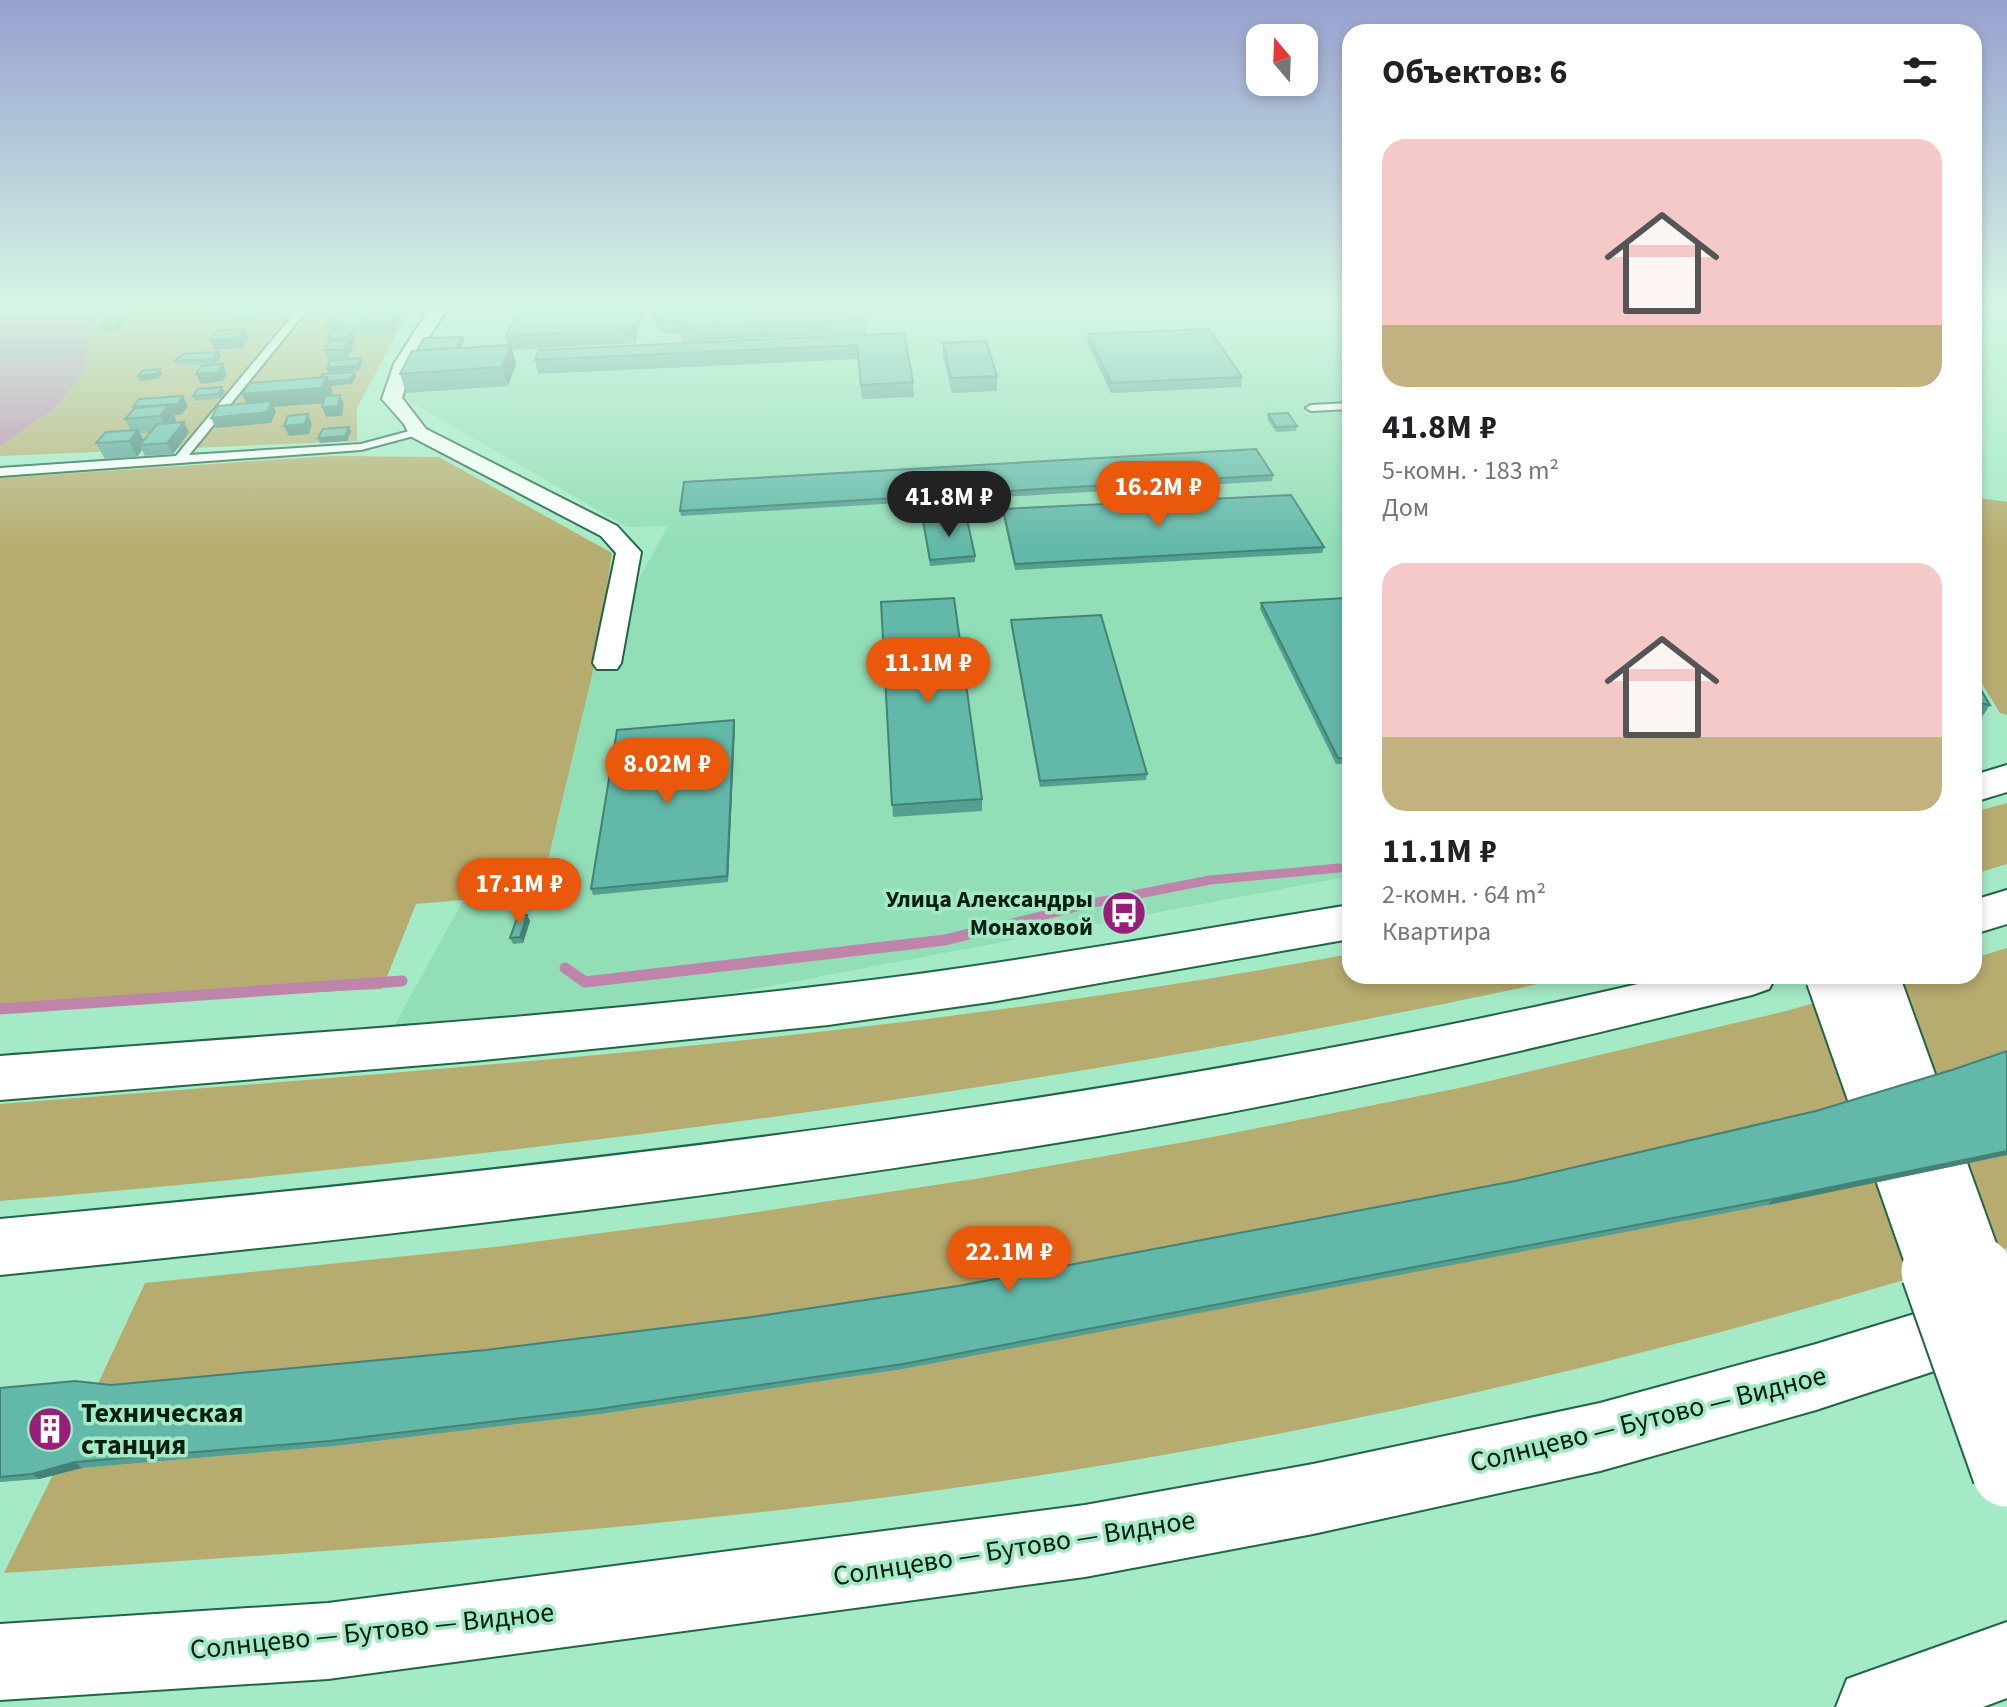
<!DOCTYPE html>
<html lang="ru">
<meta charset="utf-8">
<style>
body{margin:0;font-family:"Source Sans 3",sans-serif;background:#f2f2f2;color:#202124;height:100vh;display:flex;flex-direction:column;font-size:30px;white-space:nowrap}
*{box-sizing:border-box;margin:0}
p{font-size:26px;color:#757577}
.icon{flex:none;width:44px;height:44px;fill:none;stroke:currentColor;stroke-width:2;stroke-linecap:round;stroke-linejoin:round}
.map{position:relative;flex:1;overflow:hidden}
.side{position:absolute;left:1342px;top:24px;width:640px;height:960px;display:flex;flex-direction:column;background:#fff;border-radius:24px;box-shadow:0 4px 12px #0003}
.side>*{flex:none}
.needle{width:52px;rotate:341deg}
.fabs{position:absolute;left:1246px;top:24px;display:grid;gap:16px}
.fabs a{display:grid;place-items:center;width:72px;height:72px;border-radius:16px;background:#fff;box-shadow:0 4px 12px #0003;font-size:40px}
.price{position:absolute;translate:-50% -68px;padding:0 18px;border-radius:28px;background:#ea580c;color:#fff;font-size:26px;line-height:52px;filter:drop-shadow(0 2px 4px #0008)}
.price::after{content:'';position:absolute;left:50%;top:48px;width:24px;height:18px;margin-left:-12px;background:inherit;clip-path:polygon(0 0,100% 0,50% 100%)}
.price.active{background:#222;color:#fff}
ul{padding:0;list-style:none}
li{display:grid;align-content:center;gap:16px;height:424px;padding:0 40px}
li span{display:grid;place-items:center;height:248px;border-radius:24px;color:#555}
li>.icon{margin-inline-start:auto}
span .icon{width:144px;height:144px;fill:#fffc;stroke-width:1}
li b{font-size:34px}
h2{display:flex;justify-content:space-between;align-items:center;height:96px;padding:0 40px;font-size:34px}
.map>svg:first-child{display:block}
.built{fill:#92deb7}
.green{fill:#b6ac6f}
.water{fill:#be84aa}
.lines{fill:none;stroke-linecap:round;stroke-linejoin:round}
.stream-far1{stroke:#be84aa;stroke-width:9}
.stream{stroke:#be84aa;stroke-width:11}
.lane-casing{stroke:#206546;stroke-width:4}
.street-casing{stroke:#206546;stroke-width:4}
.secondary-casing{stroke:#206546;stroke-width:4}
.lane{fill:#fff;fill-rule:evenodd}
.street{fill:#fff;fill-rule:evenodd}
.secondary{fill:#fff;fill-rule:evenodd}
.secondary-bridge-far1-casing{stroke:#206546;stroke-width:58;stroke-linecap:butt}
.secondary-bridge-casing{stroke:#206546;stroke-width:73;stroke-linecap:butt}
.secondary-bridge-far1{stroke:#fff;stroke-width:54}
.secondary-bridge{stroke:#fff;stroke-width:69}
.wall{fill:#559f91;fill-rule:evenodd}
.shaded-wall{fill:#458276}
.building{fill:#63b9a9;stroke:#458276;stroke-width:2}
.labels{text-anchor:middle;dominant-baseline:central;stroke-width:7;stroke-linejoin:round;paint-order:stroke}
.poi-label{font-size:24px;font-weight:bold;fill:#031f12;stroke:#a5eac6;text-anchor:end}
.near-poi-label{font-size:28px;font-weight:bold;fill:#031f12;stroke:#a5eac6;text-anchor:start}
.near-street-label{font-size:28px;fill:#031f12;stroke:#a5eac6}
</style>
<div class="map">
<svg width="2007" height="1707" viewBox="0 0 2007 1707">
<rect width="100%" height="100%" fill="#a5eac6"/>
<path class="built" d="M453,309H1350V876L375,1061L668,526L627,527L404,398L422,358Z"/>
<g class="green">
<path d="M88,309H410L357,408V441L0,456V446L54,409L92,313Z"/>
<path d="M330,456L439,457L612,553L597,654L540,893L416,904L382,989L0,1006V478Z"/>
<path d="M1974,486L1979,498L2007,502V715L2000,713L1974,671Z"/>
<path d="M2007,803V864L1974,874V812Z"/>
<path d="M2007,948V1055L1811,1117L1512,1187L959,1291L489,1355L96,1388L145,1283L494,1247L724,1217L981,1178L1218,1136L1464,1087L1786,1011L1909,976H1974V958Z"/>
<path d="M1350,954V976H1575C1057,1090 528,1156 0,1201V1104C451,1069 905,1037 1350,954Z"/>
<path d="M2007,1155V1248C1611,1374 1202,1462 789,1509C528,1539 266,1555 4,1573L53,1475L82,1468L336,1446L601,1414L904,1369Z"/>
</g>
<path class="water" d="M0,309H88L92,313L84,372L54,409L0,446Z"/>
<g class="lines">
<path class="stream-far1" d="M965,935L1093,903L1210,880L1339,868"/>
<g class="stream">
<path d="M565,968L585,982L945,940L973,933"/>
<path d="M0,1009L402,981"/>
</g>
<g class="lane-casing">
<g id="lane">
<path d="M298,309H308L189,455L361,444L417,429L421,430V434L361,450L0,476V468L176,456Z"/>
<path d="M1350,403V409L1311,411L1306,408L1311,405Z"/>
</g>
</g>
<g class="street-casing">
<path id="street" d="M429,309H447L412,364L402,398L426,429L617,526L641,552L621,663L617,669H597L593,663L616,553L601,536L410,436L404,424L382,399L394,364Z"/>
</g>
<g class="secondary-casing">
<g id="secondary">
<path d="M2007,765V792L1974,802V775Z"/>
<path d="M2007,890V924L1974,934V900Z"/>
<path d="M1350,905V939L997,1001L828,1025L473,1061L0,1100V1056C277,1035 554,1018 830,985C1005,965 1177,933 1350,905Z"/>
<path d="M1673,976H1776L1769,989L1752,995C1535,1049 1318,1099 1098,1136C734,1197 367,1238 0,1275V1219C562,1167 1123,1105 1673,976Z"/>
<path d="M1980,1294L2002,1303C2007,1318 2007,1332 2002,1347L1980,1356L1816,1410L1600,1471L1313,1534L1085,1577L328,1679L0,1700V1624L328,1603L1085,1505L1313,1464L1600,1403L1816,1344Z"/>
<path d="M2007,1622V1698L1983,1707H1836L1847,1679Z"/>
</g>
</g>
<use href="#lane" class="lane"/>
<use href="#street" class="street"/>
<use href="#secondary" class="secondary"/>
<g class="secondary-bridge-far1-casing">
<g id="secondary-bridge-far1">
<path d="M1833,976L1937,1273"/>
<path d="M1871,976L1978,1273"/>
</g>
</g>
<g class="secondary-bridge-casing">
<g id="secondary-bridge">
<path d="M1936,1271L2007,1472"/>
<path d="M1977,1271L2007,1355"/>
</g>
</g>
<use href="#secondary-bridge-far1" class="secondary-bridge-far1"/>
<use href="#secondary-bridge" class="secondary-bridge"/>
</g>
<g class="wall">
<path d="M193,309H271V310L264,319L228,321L224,310L194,312Z"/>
<path d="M331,309L327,313L304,314L303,310Z"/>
<path d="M379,309H410L405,317H400L393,332L367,334L366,330L363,334L355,335L356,338L352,346L353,350L346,359L328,360L324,350L329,344L327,339L330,334L327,327L368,312L369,315Z"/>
<path d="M519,309L643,310L635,343L512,350L516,363L508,386L406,393L400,374L417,350L463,337L464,341L460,348L508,345L506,336Z"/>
<path d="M863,309L866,333L682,342L681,335L663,333L656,326L654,313Z"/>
<path d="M904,333L913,382L914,397L862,399L858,359L538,374L535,360Z"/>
<path d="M1088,334L1242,377L1241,387L1111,393L1087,343Z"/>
<path d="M943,343L997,376V391L952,393L943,357Z"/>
<path d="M219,352L221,357L214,364L177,366L175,361Z"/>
<path d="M225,392L220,399L195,401L193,396Z"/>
<path d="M188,406L182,414L174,415L176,420L174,423L189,432L173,454L145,456L142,450L137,457L105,459L96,443L131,431L125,419L134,409L133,407ZM140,433H150L144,440Z"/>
<path d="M1268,414L1297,426L1296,431L1276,432L1267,419Z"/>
<path d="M1273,475L1272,481L681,516L680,511Z"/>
<path d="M1003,509L1324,547L1322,553L1015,570L1003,515Z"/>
<path d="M923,521L975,556V562L930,566Z"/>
<path d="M881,602L982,799V811L893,817Z"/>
<path d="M1261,603L1350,606V764H1336L1260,609Z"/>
<path d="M1011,620L1147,774L1146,780L1040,787L1011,626Z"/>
<path d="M1974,678L1990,705L1982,717L1974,716Z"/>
<path d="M734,720L735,726L728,882L593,895L591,889Z"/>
<path d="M527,915L530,921L523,943L513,944L510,938Z"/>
<path d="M2007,1051V1155L1768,1205L904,1369L601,1414L336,1446L82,1468L39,1479L0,1482V1388L111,1385L486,1350L752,1317L958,1286L1515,1181L1816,1111L1955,1069Z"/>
</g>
<g class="shaded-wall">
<path d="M193,309H223L224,310L194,312Z"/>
<path d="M260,309H271V310L264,319Z"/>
<path d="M397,309L400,318L393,332L390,323Z"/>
<path d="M406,309H410L405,317L404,312Z"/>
<path d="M637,309H643L635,343L632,330Z"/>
<path d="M368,312L371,321L364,325L366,330L363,334L360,325Z"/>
<path d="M123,315L125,320L118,330L104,332L102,327Z"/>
<path d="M353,328L356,338L352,346L353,350L346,359L343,350L349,341L347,337Z"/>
<path d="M245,329L249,338L242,348L214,350L210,340Z"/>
<path d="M463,337L464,341L457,354L455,349Z"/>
<path d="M511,345L516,363L508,386L502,367Z"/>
<path d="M219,352L221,357L214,364L212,359Z"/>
<path d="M361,358L362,363L359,370L328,373L327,368Z"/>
<path d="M223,364L227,374L223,381L201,384L196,374Z"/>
<path d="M160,369L162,374L158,379L140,381L138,376Z"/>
<path d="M354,372L356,376L352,384L331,386L333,391L327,403L274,407L276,411L271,423L216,428L211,418L249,409L242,394Z"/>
<path d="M222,387L225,392L220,399L218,394Z"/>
<path d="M340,395L344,404L342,416L326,417L322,407Z"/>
<path d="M183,396L188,406L182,414L174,415L176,420L168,431L160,416L138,418L133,407Z"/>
<path d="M308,414L312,424L309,434L289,436L284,426Z"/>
<path d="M184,422L189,432L173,454L167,443Z"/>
<path d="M349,427L351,432L347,441L320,443L318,438Z"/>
<path d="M138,430L146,445H140L142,450L137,457L129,441Z"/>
<path d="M734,720L735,726L728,882L727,876Z"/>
<path d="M527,915L530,921L523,943L520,937Z"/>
<path d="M2007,1151V1155L1768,1205L1773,1199Z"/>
<path d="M75,1462L82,1468L39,1479L32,1474Z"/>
</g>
<g class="building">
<path d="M379,309H406L404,312L398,313L397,309L377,311Z"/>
<path d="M397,309L390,323L364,325L371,311Z"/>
<path d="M519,309H637L632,330L506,336Z"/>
<path d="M665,309H863L864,320L680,328L681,322L660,320L654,313Z"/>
<path d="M368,312L360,325L327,327L336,314Z"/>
<path d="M123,315L115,326L102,327L109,316Z"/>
<path d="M353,328L347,337L327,339L333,329Z"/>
<path d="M245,329L238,338L210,340L217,331Z"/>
<path d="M1209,329L1242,377L1111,383L1088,334Z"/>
<path d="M904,333L913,382L861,385L857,345L535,360L539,350Z"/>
<path d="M463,337L456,348L417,350L424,338Z"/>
<path d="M349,340L343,350H324L331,341Z"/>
<path d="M986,341L997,376L951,378L943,343Z"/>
<path d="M511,345L502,367L400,374L412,351Z"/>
<path d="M219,352L212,359L175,361L183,354Z"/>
<path d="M361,358L358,365L327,368L330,361Z"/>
<path d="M223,364L219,372L196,374L201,366Z"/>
<path d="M160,369L156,374L138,376L142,371Z"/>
<path d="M354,372L351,379L329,381L327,377H321L323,374Z"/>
<path d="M327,377L321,388L242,394L250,383Z"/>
<path d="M222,387L218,394L193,396L198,389Z"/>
<path d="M340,395L338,406L322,407L325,396Z"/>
<path d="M183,396L178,404L133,407L139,399Z"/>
<path d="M272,401L267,412L211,418L218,406Z"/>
<path d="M169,405L160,416L125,419L135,408Z"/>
<path d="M1288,413L1297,426L1276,427L1268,414Z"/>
<path d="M308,414L305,424L284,426L288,416Z"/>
<path d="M184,422L167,443L140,445L157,424Z"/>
<path d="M349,427L345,436L318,438L323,429Z"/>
<path d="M138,430L129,441L96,443L106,432Z"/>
<path d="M1256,449L1273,475L680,511L684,482Z"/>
<path d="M1291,495L1324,547L1015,564L1003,509Z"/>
<path d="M967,519L975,556L930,560L923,521Z"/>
<path d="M954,598L982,799L892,805L881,602Z"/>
<path d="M1346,598L1350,606V758H1338L1261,603Z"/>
<path d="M1101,615L1147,774L1040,781L1011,620Z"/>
<path d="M1974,678L1990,705L1974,702Z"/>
<path d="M734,720L727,876L591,889L617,730Z"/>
<path d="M518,915H527L520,937L510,938Z"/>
<path d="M2007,1051V1151L1773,1199L903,1364L598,1409L330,1441L75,1462L32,1474L0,1477V1388L75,1381L111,1385L486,1350L752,1317L958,1286L1515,1181L1816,1111L1955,1069Z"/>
</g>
<linearGradient id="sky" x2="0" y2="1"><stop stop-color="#97a1cf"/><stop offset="0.56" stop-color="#d6f6e5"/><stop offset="1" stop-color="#d6f6e5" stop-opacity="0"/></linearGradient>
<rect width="2007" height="548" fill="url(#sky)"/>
<defs>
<g id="bus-disc" transform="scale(2.3)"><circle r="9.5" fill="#981f79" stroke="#a5eac6"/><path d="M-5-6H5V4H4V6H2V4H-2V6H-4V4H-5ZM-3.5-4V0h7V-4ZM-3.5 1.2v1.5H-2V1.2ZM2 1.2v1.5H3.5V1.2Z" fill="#fff"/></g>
<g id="building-disc" transform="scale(2.3)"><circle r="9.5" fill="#981f79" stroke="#a5eac6"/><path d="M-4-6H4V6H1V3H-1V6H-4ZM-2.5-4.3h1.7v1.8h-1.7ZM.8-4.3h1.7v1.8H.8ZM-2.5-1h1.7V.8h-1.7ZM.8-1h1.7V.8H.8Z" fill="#fff"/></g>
</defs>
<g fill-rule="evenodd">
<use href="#bus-disc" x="1124" y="913"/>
<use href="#building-disc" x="50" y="1429"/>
</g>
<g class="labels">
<g class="poi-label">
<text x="1093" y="899">Улица Александры<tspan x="1093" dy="28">Монаховой</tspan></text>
</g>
<g class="near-poi-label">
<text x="81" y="1413">Техническая<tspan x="81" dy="32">станция</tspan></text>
</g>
<g class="near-street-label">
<text transform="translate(1648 1419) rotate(-14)">Солнцево — Бутово — Видное</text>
<text transform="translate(1014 1548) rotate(-9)">Солнцево — Бутово — Видное</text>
<text transform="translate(372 1631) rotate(-6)">Солнцево — Бутово — Видное</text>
</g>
</g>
</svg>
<div class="fabs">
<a><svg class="needle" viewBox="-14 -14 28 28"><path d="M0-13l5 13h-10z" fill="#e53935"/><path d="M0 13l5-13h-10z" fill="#757577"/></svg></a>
</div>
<b class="price" style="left:1158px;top:529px">16.2M ₽</b>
<b class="price active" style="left:949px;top:539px">41.8M ₽</b>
<b class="price" style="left:928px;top:705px">11.1M ₽</b>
<b class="price" style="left:667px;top:806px">8.02M ₽</b>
<b class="price" style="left:519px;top:926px">17.1M ₽</b>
<b class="price" style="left:1009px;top:1294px">22.1M ₽</b>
<section class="side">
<h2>Объектов: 6<svg class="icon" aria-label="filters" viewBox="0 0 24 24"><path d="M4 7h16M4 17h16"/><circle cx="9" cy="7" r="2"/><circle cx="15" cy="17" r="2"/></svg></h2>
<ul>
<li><span style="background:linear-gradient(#f6c9c9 75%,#c2b280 0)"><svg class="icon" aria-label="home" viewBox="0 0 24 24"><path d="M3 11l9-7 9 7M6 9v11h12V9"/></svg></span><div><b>41.8M ₽</b><p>5-комн. · 183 m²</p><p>Дом</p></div></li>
<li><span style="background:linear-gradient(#f6c9c9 70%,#c2b280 0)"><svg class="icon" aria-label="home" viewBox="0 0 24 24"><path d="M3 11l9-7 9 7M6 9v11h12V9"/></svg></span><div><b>11.1M ₽</b><p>2-комн. · 64 m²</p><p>Квартира</p></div></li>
</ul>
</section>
</div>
